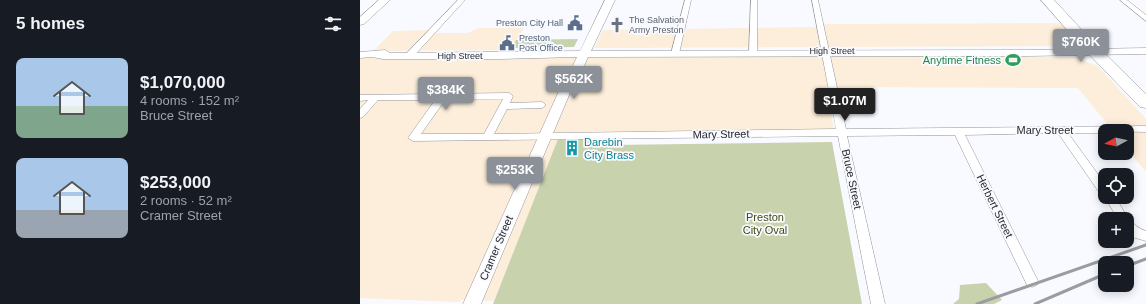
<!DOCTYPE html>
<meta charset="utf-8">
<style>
body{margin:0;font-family:Arial,sans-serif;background:#20242c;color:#f1f3f6;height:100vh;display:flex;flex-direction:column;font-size:15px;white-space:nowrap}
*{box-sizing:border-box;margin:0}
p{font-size:13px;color:#9ea1a6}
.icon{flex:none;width:22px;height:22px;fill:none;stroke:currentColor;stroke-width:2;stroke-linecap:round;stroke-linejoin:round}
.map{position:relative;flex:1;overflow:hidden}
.side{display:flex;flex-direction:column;background:#171b24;width:360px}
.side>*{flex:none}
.needle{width:26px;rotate:262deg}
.fabs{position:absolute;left:738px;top:124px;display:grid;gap:8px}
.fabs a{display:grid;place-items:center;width:36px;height:36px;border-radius:8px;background:#171b24;box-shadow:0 2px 10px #0003;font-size:20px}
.price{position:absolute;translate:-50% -34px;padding:0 9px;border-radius:4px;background:#8c9099;color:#fff;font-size:13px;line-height:26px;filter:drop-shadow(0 1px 2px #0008)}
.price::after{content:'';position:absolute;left:50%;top:24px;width:12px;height:9px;margin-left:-6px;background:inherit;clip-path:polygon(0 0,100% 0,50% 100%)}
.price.on{background:#222;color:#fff}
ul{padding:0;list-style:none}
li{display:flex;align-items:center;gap:12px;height:100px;padding:0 16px}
li span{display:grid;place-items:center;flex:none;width:112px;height:80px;border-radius:8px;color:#555}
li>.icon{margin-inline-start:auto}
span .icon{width:48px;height:48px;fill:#fffc;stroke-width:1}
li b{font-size:17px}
h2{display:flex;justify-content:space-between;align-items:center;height:48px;padding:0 16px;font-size:17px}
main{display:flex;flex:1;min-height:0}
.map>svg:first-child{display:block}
.commercial{fill:#fceeda}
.green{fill:#c8d2ac}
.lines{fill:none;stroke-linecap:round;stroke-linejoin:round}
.street-casing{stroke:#91949b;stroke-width:1}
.secondary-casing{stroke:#91949b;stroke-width:1}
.highway-casing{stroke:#91949b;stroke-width:1}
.street{fill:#fff;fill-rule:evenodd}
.secondary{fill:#fff;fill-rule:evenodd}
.highway{fill:#fff;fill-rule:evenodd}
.rail{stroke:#9b9ca0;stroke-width:3}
.labels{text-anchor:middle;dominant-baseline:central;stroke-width:3.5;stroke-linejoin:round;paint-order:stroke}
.far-worship-label{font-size:9px;fill:#5b616d;stroke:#f8faff;text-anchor:start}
.far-service-label{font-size:9px;fill:#4e5e75;stroke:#f8faff;text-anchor:end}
.far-street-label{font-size:9px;fill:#292a2d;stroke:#f8faff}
.leisure-label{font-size:11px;fill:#27864d;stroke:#f8faff;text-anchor:end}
.street-label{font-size:11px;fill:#292a2d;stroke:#f8faff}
.culture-label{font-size:11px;fill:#0d838f;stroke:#f8faff;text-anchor:start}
.park-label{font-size:11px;fill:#3f4911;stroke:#f8faff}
</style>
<main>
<section class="side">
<h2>5 homes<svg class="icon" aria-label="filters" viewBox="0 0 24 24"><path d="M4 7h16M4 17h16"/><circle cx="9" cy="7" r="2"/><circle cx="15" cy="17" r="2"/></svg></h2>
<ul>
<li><span style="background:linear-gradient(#a9c7e8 60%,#7fa58c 0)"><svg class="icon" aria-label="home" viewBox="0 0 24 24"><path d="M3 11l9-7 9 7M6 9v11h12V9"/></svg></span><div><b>$1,070,000</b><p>4 rooms · 152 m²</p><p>Bruce Street</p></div></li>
<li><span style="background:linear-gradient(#a9c7e8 65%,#9aa5b1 0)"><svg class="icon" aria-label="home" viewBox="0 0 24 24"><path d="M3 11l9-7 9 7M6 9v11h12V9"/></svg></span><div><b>$253,000</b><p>2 rooms · 52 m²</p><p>Cramer Street</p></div></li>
</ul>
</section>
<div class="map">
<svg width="786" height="304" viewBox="0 0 786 304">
<rect width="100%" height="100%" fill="#f8faff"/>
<g class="commercial">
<path d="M150,23H167L150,50L13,51L33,31L70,30L75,33H108L118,28H147Z"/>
<path d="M700,23L718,43L705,46L234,48L243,30L464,27L463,24Z"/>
<path d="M585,56L715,57L738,66L786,119V172L767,149V131H753L718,88L466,87L474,130L202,132L134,301L101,300L100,302L0,298V58Z"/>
</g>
<g class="green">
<path d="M218,39L214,47L151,48L156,40Z"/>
<path d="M253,138L252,145L472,142L502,304H133L198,139Z"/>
<path d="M626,283L642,300L634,304H593L599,299L600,285Z"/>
</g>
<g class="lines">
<g class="street-casing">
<g id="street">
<path d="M98,0H105L52,58H46V54Z"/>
<path d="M325,0H331L319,54L315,56L311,54Z"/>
<path d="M391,0H397V54L393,56L389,54Z"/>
<path d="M452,0H458L486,129L786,126V132L745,131V133H708L745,184V197H755C763,209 771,227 786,231V241L772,237L767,231V219H758L744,196L741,195L698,133L605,135L678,281L677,285L672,287L667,285L595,135L487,136L525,304H511L478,136L53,141L48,138L75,100H18L3,117L0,118V109L8,100L0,101V95L149,93L153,96L150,103L182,102L186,105L182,108L147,109L134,134L476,129ZM143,99L124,134H61L85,100Z"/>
<path d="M760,0H767L786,15V21Z"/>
</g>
</g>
<g class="secondary-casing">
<g id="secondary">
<path d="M19,0H30L4,24L0,25V17Z"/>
<path d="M245,0H255L231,51L667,50L786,48V54L667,56L228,57L217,83L210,93L121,304H103L198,93L205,82L217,57L140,59H23L12,57L0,58V52L25,50L30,53L220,51Z"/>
</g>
</g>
<g class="highway-casing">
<path id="highway" d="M681,0H694L733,42L786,94V108L780,107L723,48Z"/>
</g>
<use href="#street" class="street"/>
<use href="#secondary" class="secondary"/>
<use href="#highway" class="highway"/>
<g class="rail">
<path d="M767,266L786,259"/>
<path d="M617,304L786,245"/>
<path d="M675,304L745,274"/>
</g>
</g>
<defs>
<g id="civic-bare" transform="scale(1.2)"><path d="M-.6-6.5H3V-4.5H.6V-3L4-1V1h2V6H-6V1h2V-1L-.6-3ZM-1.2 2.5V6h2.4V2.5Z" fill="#5c6f8a" stroke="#f8faff" stroke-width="2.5" paint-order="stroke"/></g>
<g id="church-bare" transform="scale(1.2)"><path d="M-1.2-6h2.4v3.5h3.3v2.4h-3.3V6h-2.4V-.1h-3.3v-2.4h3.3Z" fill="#6b7280" stroke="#f8faff" stroke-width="2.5" paint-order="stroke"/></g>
<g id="stadium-bare" transform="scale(1.2)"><path d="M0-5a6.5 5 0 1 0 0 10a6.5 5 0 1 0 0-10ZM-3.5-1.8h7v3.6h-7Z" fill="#2e9e5b" stroke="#f8faff" stroke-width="2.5" paint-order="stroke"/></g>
<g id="building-bare" transform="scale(1.2)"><path d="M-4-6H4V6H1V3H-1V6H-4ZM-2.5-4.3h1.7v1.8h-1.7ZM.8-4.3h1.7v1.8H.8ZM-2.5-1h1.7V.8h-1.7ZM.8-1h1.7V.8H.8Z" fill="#0f9aa8" stroke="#f8faff" stroke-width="2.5" paint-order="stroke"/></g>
</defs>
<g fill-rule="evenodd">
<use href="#civic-bare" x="215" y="23"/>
<use href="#church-bare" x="257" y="25"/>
<use href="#civic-bare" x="147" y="43"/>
<use href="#stadium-bare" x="653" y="60"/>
<use href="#building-bare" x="212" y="148"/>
</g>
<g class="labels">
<g class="far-worship-label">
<text x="269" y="20">The Salvation<tspan x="269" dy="10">Army Preston</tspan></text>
</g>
<g class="far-service-label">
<text x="203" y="23">Preston City Hall</text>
<text x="159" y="38" text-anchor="start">Preston<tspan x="159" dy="10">Post Office</tspan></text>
</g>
<g class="far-street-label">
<text x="472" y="51">High Street</text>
<text x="100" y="56">High Street</text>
</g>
<g class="leisure-label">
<text x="641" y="60">Anytime Fitness</text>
</g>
<g class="street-label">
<text x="685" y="130">Mary Street</text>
<text transform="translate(361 134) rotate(-1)">Mary Street</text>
<text transform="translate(492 179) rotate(78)">Bruce Street</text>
<text transform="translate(635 206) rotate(64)">Herbert Street</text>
<text transform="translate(136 248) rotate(-67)">Cramer Street</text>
</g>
<g class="culture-label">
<text x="224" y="142">Darebin<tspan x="224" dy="13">City Brass</tspan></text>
</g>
<g class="park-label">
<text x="405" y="217">Preston<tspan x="405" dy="13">City Oval</tspan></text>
</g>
</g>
</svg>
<div class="fabs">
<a><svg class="needle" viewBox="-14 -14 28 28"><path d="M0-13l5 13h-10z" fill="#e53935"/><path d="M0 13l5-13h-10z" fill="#9ea1a6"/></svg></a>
<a><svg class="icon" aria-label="locate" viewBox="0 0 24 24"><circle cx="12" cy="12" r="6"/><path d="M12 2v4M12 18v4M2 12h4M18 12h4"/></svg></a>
<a>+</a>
<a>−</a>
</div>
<b class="price" style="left:721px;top:63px">$760K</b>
<b class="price" style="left:214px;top:100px">$562K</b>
<b class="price" style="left:86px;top:111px">$384K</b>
<b class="price on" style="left:485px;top:122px">$1.07M</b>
<b class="price" style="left:155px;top:191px">$253K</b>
</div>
</main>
